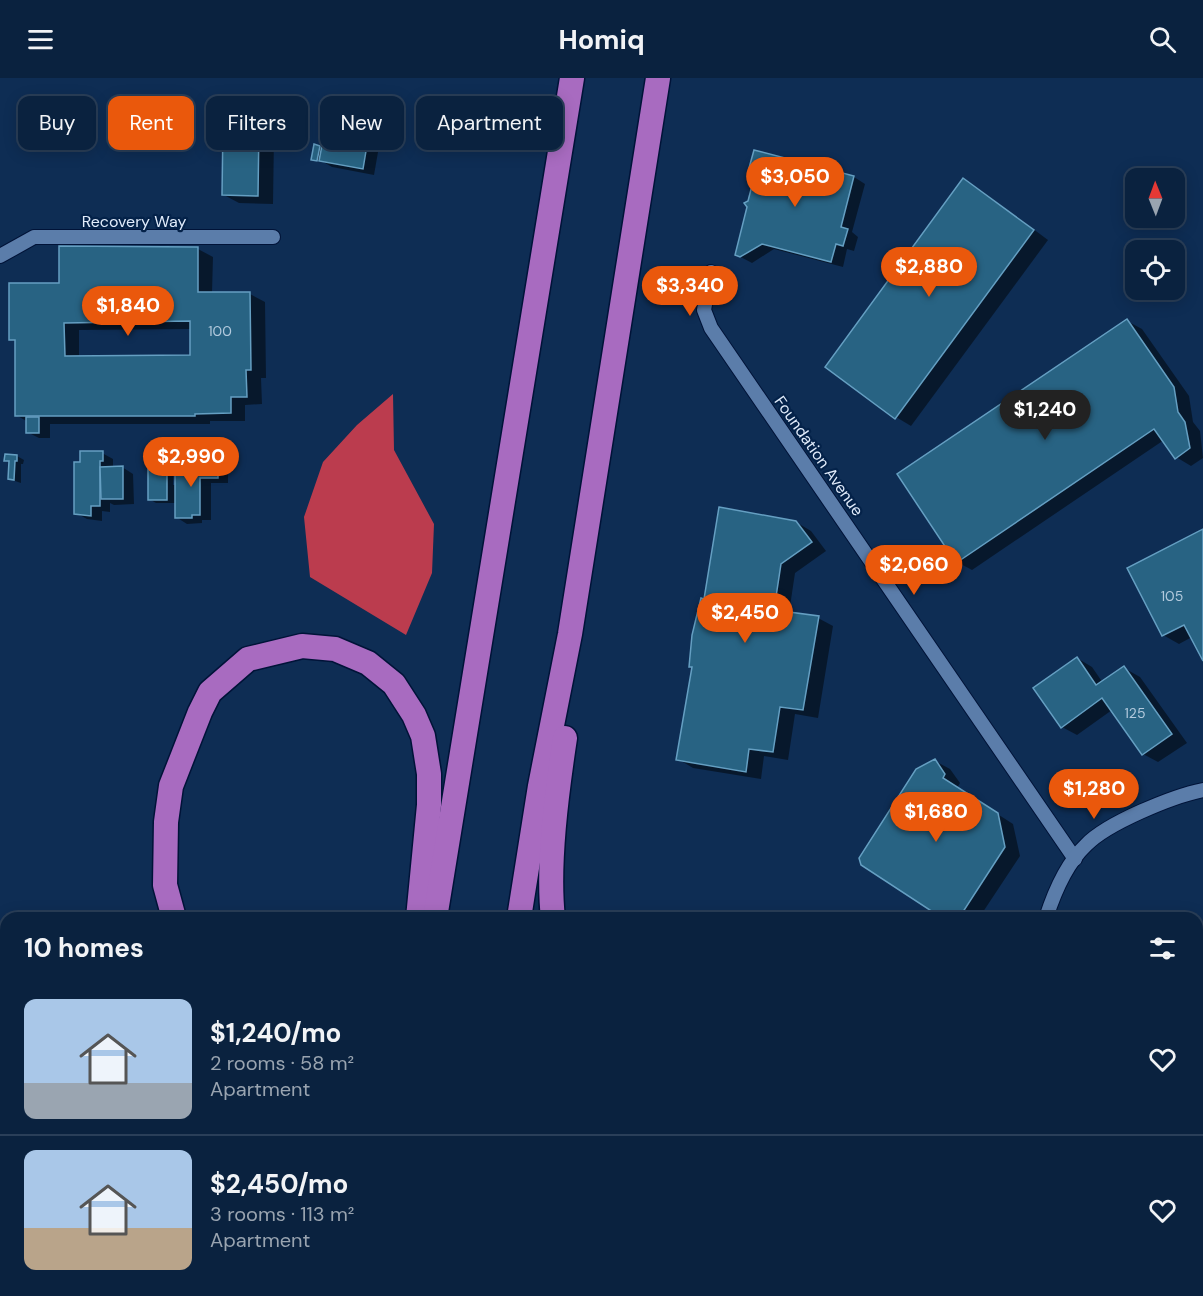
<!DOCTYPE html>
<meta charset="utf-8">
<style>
body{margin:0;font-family:"DM Sans",sans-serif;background:#182f4a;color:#f1f3f6;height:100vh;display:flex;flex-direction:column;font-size:22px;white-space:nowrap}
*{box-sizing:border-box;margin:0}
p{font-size:20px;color:#99a4b0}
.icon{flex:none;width:33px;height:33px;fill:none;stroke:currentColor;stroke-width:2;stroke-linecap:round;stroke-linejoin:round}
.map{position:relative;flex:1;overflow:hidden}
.sheet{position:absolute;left:0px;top:834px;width:1203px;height:384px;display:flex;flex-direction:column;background:#0a223f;border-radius:18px 18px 0 0;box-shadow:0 3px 15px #0003,0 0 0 2px #2a3f59}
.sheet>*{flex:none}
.hud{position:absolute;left:18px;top:18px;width:600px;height:54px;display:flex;gap:12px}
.needle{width:39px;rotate:359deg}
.tools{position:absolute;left:1125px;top:90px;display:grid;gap:12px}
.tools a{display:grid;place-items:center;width:60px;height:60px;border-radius:12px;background:#0a223f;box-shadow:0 3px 15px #0003,0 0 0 2px #2a3f59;font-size:30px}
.price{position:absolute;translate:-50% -51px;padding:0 14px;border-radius:21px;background:#ea580c;color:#fff;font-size:20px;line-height:39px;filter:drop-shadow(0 2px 3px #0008)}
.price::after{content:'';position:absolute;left:50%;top:36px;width:18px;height:14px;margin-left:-9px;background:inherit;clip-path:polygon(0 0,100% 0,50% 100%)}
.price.on{background:#222;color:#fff}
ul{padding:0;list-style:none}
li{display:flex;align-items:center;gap:18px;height:150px;padding:0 24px}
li+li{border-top:2px solid #2a3f59}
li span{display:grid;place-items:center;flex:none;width:168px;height:120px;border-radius:12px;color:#555}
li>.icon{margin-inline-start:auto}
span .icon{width:72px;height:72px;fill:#fffc;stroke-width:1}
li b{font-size:26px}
h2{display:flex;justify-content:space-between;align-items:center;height:72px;padding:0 24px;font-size:26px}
.tag{padding:0 21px;border-radius:12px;background:#0a223f;box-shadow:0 3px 15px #0003,0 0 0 2px #2a3f59;font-size:21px;line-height:54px}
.tag.on{background:#ea580c;color:#fff}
header{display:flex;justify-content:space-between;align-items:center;height:78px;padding:0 24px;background:#0a223f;font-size:27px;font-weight:700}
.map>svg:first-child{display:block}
.water{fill:#bb3c4e}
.shadow{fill:#0007;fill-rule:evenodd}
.building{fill:#286383;stroke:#659fc2;stroke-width:1.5;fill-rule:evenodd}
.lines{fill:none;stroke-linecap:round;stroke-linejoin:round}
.minor-casing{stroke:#001338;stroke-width:16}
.trunk-casing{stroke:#001338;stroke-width:24}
.motorway-casing{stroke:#001338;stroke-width:27}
.minor{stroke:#5b7daa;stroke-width:14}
.trunk{stroke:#986ebc;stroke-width:21}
.motorway{stroke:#a86bc0;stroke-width:24}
.labels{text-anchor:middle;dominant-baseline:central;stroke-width:4.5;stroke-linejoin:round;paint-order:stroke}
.number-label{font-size:14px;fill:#b3cadd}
.street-label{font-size:16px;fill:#e1ecfb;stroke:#042249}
</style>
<header><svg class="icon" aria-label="menu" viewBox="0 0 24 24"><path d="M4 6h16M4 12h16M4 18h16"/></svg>Homiq<svg class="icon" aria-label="search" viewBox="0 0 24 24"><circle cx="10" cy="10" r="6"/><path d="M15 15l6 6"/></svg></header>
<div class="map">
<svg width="1203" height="1218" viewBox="0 0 1203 1218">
<rect width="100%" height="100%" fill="#0e2d54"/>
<path class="water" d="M393,316L394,372L434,446L432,495L406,557L310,499L304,439L323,384L357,347Z"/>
<g class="shadow">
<path d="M328,43L370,51L381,57L374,97L332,89L320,82H315L319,69L323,71Z"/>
<path d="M259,49L274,58L273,126L239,125L224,117Z"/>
<path d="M750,89L854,99L865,106L852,154L858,159L854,173L847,171L843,189L774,171L752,185L737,177L757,93Z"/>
<path d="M964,102L979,111L1048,162L911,348L896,339Z"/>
<path d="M198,171L213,179L212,215L250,216L265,224L266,300H261L262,326L245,327V343H210V346H50V360H39L27,354L28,344L16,337V264L10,261L60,207ZM192,251V278L79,280V252Z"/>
<path d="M1127,243L1142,251L1189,318L1193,344L1200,353L1203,380L1191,388L1176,379L1164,362L972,492L957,484Z"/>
<path d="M102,375L113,381V390L122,389L133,396L134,426L114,427L110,425V434L102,433V443L87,441L76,435L82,385Z"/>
<path d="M17,378L24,382L23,386H21V405L9,401L10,384L6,382Z"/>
<path d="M200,386L204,388H217L228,395V405H211V442H202V445L187,446L176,439V425H156L149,421L166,390L173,394V407H176V387H185L189,389Z"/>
<path d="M796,444L811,453L826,473L795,495L789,535L818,540L833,548L818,640L795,636L788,682L764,678L761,701L693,690L678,681L705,522Z"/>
<path d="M1203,452V579L1192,559L1179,566L1163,557Z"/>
<path d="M1077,580L1092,589L1103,605L1124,590L1140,599L1187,665L1158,684L1143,676L1112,632L1077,657L1062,649Z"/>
<path d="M935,683L950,691L960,705L957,710L1013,746L1020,778L979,840H945Z"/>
</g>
<g class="building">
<path d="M327,41L370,49L363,91L319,83Z"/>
<path d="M223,47L259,48L258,118L222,117Z"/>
<path d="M314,66L320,68L317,83L311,82Z"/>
<path d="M754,72L854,98L841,149L848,151L843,168L836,166L831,184L762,166L740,179L735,177L747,129L744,125L748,123L756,92L749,90Z"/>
<path d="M963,100L1034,152L895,341L825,289Z"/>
<path d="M59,168L198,169V214H250L251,292H246L247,319H231V335L195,336V338H15V262H9V205H59ZM190,243V277L65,278L64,245Z"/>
<path d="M1127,241L1174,309L1178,334L1185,344L1190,370L1175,381L1154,351L956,485L897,396Z"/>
<rect x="26" y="339" width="13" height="16"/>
<path d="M80,373H103V383H100V428H91V438L74,436V384H80Z"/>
<path d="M5,376L17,377V383H15L14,402L8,401L9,383H4Z"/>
<path d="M192,384H201V387H218V400H200V437H192V440H175V385L192,388Z"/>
<path d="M123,388V421H101L100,389Z"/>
<rect x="148" y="389" width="19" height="33"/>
<path d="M719,429L796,443L812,464L781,486L774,532L819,538L803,632L780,629L773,674L749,671L746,694L676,682L692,589H689L692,557L701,520L704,521Z"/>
<path d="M1203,451V583L1184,547L1162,558L1127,490Z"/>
<path d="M1077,579L1096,607L1124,588L1172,656L1142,677L1102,620L1061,650L1033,610Z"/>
<path d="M935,681L945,696L943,700L998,735L1005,769L959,840H942L861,787L859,780L916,691Z"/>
<path d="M1203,955V1097L1197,1091V961Z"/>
</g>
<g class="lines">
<g class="minor-casing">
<g id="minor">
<path d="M0,178L34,159H273"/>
<path d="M711,194L704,232L711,250L1075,781"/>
<path d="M1046,840C1054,815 1067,785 1086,767C1107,745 1173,718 1203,712"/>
<path d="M0,863L6,864"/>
<path d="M1197,1158L1203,1166"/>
</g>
</g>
<g class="trunk-casing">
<path id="trunk" d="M695,1212L705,1218"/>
</g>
<g class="motorway-casing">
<g id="motorway">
<path d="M174,840L165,807L166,744L171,708L200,634L210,614L248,581L302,568L335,571L368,585L394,606L414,637L423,658L429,696V727L418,840"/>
<path d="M435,840L572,0"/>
<path d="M519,840L540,708L570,556L658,0"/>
<path d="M553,840C547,787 557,713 565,660"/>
<path d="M780,1212L787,1218"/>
<path d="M83,1218V1212"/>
<path d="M362,1218L364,1212"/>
<path d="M457,1218L458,1212"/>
</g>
</g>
<use href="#minor" class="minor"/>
<use href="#trunk" class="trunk"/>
<use href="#motorway" class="motorway"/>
</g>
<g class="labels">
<g class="number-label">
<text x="220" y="253">100</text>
<text x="1172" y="518">105</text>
<text x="1135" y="635">125</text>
</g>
<g class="street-label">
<text x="134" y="143">Recovery Way</text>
<text transform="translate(819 378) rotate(55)">Foundation Avenue</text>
</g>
</g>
</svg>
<div class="tools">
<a><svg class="needle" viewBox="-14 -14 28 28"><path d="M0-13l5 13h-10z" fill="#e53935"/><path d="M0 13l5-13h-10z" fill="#99a4b0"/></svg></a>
<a><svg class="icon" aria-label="locate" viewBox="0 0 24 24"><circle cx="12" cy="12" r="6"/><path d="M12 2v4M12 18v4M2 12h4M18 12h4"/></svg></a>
</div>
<b class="price" style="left:795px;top:130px">$3,050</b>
<b class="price" style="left:929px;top:220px">$2,880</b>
<b class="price" style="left:690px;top:239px">$3,340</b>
<b class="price" style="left:128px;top:259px">$1,840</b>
<b class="price on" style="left:1045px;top:363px">$1,240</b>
<b class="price" style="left:191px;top:410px">$2,990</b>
<b class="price" style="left:914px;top:518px">$2,060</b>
<b class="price" style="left:745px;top:566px">$2,450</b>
<b class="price" style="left:1094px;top:742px">$1,280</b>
<b class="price" style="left:936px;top:765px">$1,680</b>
<div class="hud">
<a class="tag">Buy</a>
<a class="tag on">Rent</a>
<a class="tag">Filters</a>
<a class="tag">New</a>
<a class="tag">Apartment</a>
</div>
<section class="sheet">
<h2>10 homes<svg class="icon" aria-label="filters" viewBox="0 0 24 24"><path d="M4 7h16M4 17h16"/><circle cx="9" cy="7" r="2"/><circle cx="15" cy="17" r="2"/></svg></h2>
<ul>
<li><span style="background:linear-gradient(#a9c7e8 70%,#9aa5b1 0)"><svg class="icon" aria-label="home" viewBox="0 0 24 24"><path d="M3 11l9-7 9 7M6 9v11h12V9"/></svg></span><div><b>$1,240/mo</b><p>2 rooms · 58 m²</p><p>Apartment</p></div><svg class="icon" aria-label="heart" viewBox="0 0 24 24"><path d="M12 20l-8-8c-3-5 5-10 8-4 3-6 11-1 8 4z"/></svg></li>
<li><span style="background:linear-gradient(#a9c7e8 65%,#b9a48a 0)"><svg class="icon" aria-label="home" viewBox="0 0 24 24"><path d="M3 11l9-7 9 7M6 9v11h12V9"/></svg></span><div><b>$2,450/mo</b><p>3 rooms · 113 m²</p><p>Apartment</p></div><svg class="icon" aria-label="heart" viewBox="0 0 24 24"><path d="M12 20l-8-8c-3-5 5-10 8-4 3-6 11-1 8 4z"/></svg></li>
</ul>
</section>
</div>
